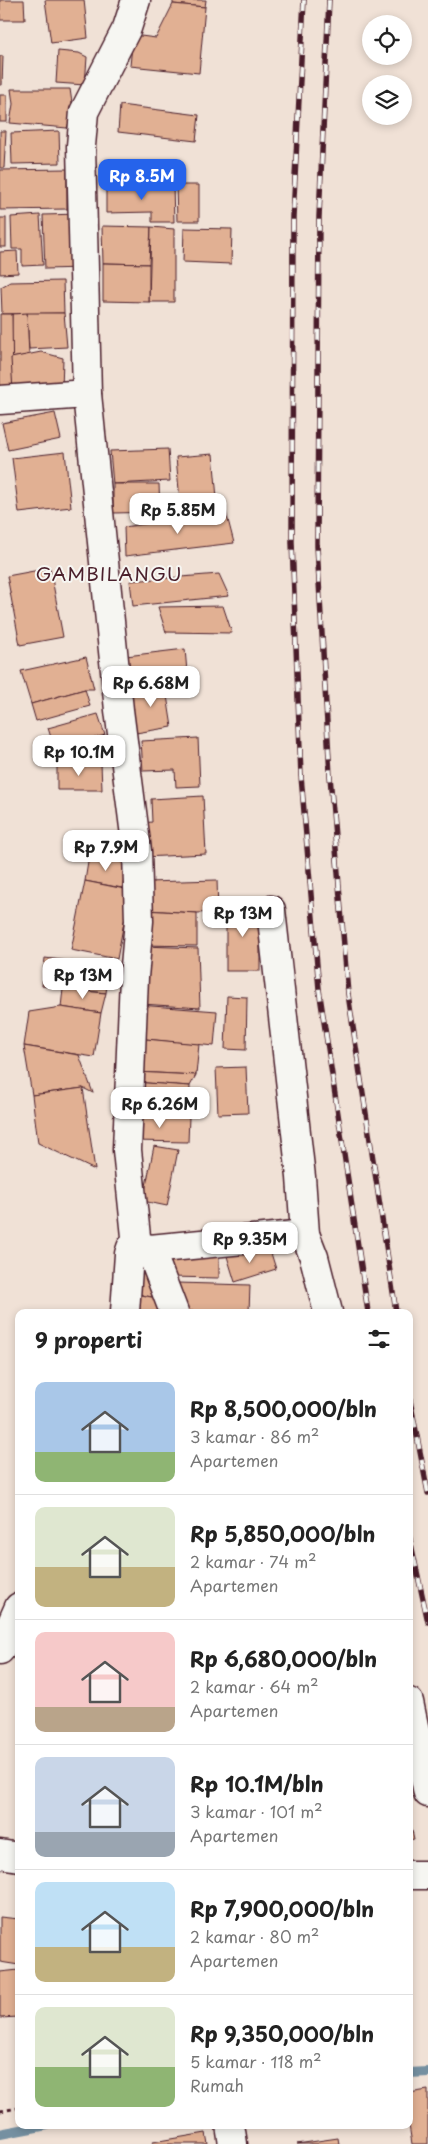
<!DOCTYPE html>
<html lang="id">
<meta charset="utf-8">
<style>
body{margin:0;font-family:"Playpen Sans",sans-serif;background:#f6f6f6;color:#222;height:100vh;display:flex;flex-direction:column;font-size:19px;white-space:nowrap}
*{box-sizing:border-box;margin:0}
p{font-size:16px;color:#767676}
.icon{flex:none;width:28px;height:28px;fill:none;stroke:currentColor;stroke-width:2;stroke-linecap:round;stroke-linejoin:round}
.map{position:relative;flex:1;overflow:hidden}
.sheet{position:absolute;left:15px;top:1309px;width:398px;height:820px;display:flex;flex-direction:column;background:#fff;border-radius:10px;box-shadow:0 2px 8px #0003}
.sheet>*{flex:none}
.fabs{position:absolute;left:362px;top:15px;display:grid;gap:10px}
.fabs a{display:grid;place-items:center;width:50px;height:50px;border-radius:50%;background:#fff;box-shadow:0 2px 8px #0003;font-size:25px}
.price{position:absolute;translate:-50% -42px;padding:0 11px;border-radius:10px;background:#fff;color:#222;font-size:16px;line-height:32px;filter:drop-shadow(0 1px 2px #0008)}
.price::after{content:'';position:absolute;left:50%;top:30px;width:15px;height:11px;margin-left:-8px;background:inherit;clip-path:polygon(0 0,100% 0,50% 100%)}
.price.on{background:#2563eb;color:#fff}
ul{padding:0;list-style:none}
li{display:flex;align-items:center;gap:15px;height:125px;padding:0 20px}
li+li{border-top:1px solid #e0e0e0}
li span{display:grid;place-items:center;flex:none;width:140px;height:100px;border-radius:10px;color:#555}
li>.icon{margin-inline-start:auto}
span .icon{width:60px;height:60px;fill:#fffc;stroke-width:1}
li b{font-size:21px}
h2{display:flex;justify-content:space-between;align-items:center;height:60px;padding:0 20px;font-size:21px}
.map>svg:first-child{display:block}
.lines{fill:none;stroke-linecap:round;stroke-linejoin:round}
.stream{stroke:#7490a1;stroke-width:10}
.building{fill:#e1b093;stroke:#4a1f2b}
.minor-casing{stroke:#4a1f2b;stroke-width:31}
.path{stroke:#4a1f2b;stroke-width:3;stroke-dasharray:4 4;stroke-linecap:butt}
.minor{stroke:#f6f6f2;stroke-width:28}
.rail-casing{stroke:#4a1f2b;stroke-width:5.5}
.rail{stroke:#f6f6f2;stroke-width:4;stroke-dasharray:11;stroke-linecap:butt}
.labels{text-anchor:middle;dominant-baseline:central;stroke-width:4;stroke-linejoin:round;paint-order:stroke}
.quarter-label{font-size:19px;letter-spacing:1px;fill:#4a1f2b;stroke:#f6f6f2}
</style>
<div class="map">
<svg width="428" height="2144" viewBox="0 0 428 2144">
<rect width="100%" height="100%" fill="#f0e1d6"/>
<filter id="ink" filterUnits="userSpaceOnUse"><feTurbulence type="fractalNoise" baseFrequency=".02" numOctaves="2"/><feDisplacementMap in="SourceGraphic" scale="10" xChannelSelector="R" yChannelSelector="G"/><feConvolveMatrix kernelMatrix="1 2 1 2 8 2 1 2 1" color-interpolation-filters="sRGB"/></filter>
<g filter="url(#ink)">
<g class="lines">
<g class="stream">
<path d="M409,2073L428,2072"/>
<path d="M0,2134L47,2125"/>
</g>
</g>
<g class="building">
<path d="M0,0H24L25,20H0Z"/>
<path d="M45,0H84L88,38L51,43Z"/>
<path d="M173,0H206L205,7L173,4Z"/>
<path d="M173,4L205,7L199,73L130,66L133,35L156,38Z"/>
<path d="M58,51L79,53L87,57L85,85L56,83Z"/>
<path d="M0,56H3L2,85H0Z"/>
<path d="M11,89H70L73,110L67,128L10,123L13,104Z"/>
<rect x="0" y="95" width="7" height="27"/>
<path d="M120,105L199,115L196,141L118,132Z"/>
<path d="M0,131H6L4,168H0Z"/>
<path d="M59,131L60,163L12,164L11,133Z"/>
<path d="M67,169V209L0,210V170Z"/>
<path d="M106,185H173L174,222H152V212L106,213Z"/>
<path d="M176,185H199V221H177Z"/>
<path d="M80,214L83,268L45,269L43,215Z"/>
<path d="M40,215L43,265L22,266V249H12L11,217Z"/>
<rect x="0" y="218" width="6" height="29"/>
<path d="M102,226L151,227L149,264L103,263Z"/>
<path d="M151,227L174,229V302H149Z"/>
<path d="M184,228L232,229L231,264L183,262Z"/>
<path d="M17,251L18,273L0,274V252Z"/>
<path d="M103,263L149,264V302L103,301Z"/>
<path d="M63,281L64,313L2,314L1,287L10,282Z"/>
<path d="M27,313H64L67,347L29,349Z"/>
<path d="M27,313L29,355L11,358L12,314Z"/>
<path d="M0,314H12L13,392L0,393Z"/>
<path d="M41,352L63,358L62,390L13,392L11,358Z"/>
<path d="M55,413L61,439L8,450L2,423Z"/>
<path d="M168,449L170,481L113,484L110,451Z"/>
<path d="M65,452L71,507L19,513L12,458Z"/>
<path d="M213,454L218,509L181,512L176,457Z"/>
<path d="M113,484H159L160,512L113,513Z"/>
<path d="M226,512L234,543L125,556L124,527Z"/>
<path d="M50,568L63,637L20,645L7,576Z"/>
<path d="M219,574L229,596L133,606L130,581Z"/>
<path d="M223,606L232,633L166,632L158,607Z"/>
<path d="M185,649L188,683H165L129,689L126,656Z"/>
<path d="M86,657L94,689H85L31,704L21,671Z"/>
<path d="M165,683L172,727L136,733L129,689Z"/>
<path d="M85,689L90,706L36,721L31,704Z"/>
<path d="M98,714L105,735L55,750L48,728Z"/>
<path d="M198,738L200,786L176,787L175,770L143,771L141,741Z"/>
<path d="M57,763H101L102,790H57Z"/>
<path d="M203,796L206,854L143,857L142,823L152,822L151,799Z"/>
<path d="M89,856L127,863L122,888L85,881Z"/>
<path d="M217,880L218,912L197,913L145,910L147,882Z"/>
<path d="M85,881L130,890L117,959L71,950Z"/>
<rect x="226" y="905" width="34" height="66"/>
<path d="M145,910L197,913V946L143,945Z"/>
<path d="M143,946L198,948L200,1008L142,1004Z"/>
<path d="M45,958L109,966L106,993L42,986Z"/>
<path d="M63,989L106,993L101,1013L61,1007Z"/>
<path d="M227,996L247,997L246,1050L225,1049Z"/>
<path d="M139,1005L217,1011L214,1046L135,1038Z"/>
<path d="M61,1007L101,1013L94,1057L24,1046L29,1012Z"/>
<path d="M135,1038L199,1044L196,1075L136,1072Z"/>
<path d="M24,1046L79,1055L93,1093L83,1088L32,1095Z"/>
<path d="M246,1067L248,1113L218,1114L216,1068Z"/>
<path d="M136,1072L196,1075L190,1086L133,1082Z"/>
<path d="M133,1082L190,1086L189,1117L132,1116Z"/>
<path d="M83,1088L95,1170L38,1143L32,1095Z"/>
<path d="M132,1116L189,1117L188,1142L132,1141Z"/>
<path d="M154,1146L178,1150L167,1206L143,1201Z"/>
<path d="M270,1250L276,1269L235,1282L226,1253Z"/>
<path d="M143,1256L161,1299L132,1293Z"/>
<path d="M162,1256H219V1278L169,1277Z"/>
<path d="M177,1283L250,1285L249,1312L187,1311Z"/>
<path d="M132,1293L161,1299L162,1312H129Z"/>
<path d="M409,1816L414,1839L409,1840Z"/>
<path d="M0,1917L19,1919V1965L0,1962Z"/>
<path d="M19,1970V2017L0,2018V1972Z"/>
<path d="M428,2090V2144H412L409,2125V2093Z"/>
<path d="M206,2133L208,2144H154L153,2142Z"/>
<path d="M338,2138L339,2144H297Z"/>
</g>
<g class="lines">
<g class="minor-casing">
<g id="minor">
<path d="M136,0L127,28L84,112L81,146L87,394L119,710L137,851L139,921L134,977L127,1150L137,1246L150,1249L174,1312"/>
<path d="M0,400L87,394"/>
<path d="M271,910L301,1177L305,1234L314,1257L328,1312"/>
<path d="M150,1249L305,1234"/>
<path d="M125,1312L129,1254L131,1248L137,1246"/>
<path d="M0,1650L19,1607"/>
<path d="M409,1702L428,1793"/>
<path d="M0,1854L19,1857"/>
<path d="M409,1875H428"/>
<path d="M230,2125L233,2144"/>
</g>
</g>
<path class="path" d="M0,2111L19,2108"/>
<use href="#minor" class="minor"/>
<g class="rail-casing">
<g id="rail">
<path d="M304,0L293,217L292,542L301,776L319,989L368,1312"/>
<path d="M329,0L319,217L317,546L330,776L348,994L396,1312"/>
<path d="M409,1395L428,1493"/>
<path d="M409,1535L428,1622"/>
</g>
</g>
<use href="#rail" class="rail"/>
</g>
</g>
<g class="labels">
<g class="quarter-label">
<text x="109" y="573">GAMBILANGU</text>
</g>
</g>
</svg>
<div class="fabs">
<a><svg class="icon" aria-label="locate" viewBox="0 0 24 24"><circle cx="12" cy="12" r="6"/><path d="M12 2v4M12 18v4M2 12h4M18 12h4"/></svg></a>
<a><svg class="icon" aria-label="layers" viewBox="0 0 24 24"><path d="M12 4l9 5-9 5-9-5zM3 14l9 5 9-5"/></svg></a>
</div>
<b class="price on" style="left:142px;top:201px">Rp 8.5M</b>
<b class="price" style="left:178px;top:535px">Rp 5.85M</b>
<b class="price" style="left:151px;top:708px">Rp 6.68M</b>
<b class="price" style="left:79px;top:777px">Rp 10.1M</b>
<b class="price" style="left:106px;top:872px">Rp 7.9M</b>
<b class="price" style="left:243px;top:938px">Rp 13M</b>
<b class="price" style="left:83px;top:1000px">Rp 13M</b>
<b class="price" style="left:160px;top:1129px">Rp 6.26M</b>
<b class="price" style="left:250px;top:1264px">Rp 9.35M</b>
<section class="sheet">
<h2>9 properti<svg class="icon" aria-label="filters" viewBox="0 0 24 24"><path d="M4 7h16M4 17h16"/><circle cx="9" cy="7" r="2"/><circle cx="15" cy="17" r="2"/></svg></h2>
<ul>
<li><span style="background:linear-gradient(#a9c7e8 70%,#8fb573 0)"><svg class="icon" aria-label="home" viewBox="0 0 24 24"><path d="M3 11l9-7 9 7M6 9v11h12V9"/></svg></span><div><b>Rp 8,500,000/bln</b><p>3 kamar · 86 m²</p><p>Apartemen</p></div></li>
<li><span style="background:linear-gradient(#dfe7d0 60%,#c2b280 0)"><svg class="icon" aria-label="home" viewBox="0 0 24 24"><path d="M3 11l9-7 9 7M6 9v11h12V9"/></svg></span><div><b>Rp 5,850,000/bln</b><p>2 kamar · 74 m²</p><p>Apartemen</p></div></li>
<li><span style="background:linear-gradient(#f6c9c9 75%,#b9a48a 0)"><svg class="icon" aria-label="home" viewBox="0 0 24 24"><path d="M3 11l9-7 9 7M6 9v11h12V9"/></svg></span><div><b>Rp 6,680,000/bln</b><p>2 kamar · 64 m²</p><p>Apartemen</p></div></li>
<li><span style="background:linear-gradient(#c9d6e8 75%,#9aa5b1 0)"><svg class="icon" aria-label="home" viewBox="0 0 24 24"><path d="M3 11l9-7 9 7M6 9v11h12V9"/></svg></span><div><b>Rp 10.1M/bln</b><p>3 kamar · 101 m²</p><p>Apartemen</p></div></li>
<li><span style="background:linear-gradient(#bfe0f5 65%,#c2b280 0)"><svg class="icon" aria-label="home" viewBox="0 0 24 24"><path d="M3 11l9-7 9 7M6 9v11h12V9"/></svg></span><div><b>Rp 7,900,000/bln</b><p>2 kamar · 80 m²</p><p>Apartemen</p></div></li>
<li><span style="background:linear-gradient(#dfe7d0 60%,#8fb573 0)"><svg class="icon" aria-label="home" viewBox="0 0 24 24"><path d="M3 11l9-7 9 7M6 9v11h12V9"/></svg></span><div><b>Rp 9,350,000/bln</b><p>5 kamar · 118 m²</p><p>Rumah</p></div></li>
</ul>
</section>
</div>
